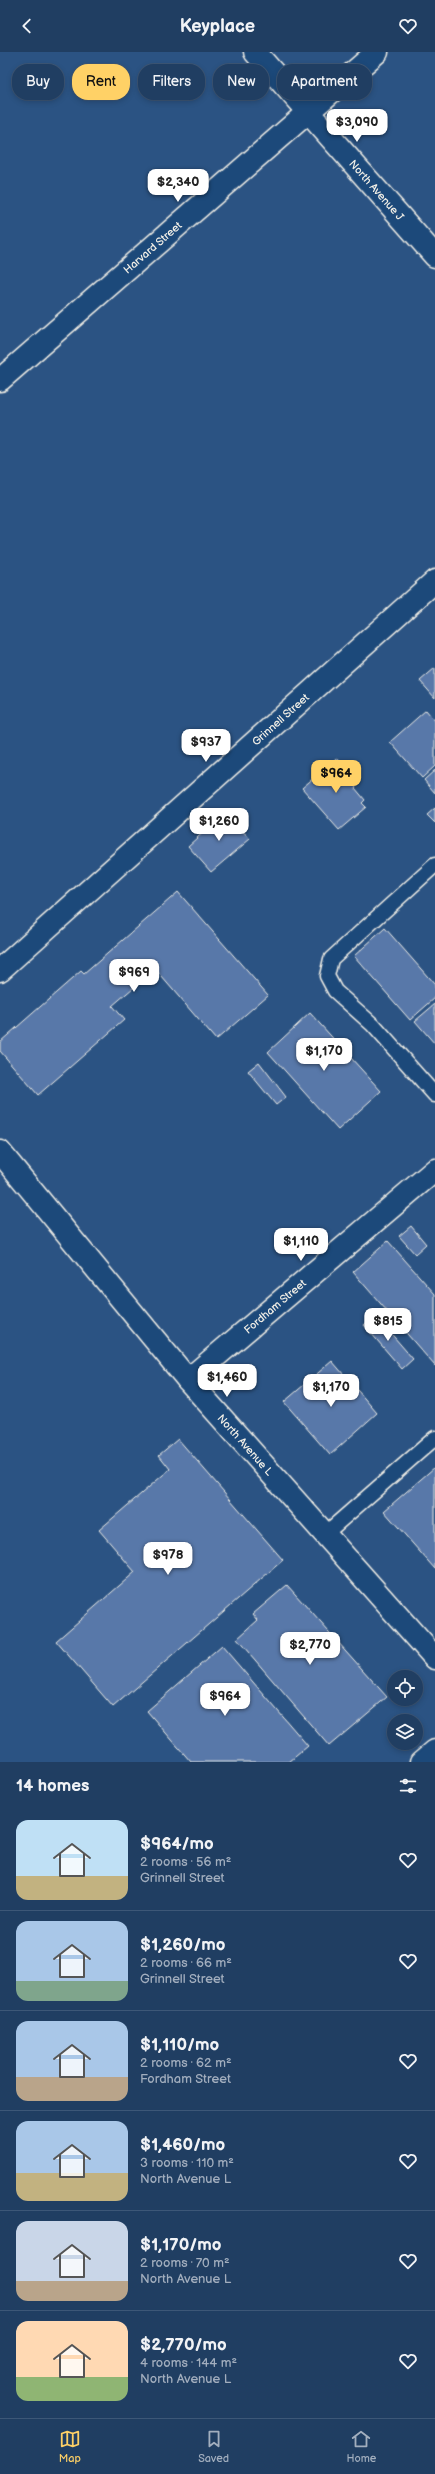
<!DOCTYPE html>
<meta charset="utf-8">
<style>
body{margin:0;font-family:"Balsamiq Sans",sans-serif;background:#2d496b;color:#f1f3f6;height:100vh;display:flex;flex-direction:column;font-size:15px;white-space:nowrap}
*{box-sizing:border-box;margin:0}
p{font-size:13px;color:#a2aebe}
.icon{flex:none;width:22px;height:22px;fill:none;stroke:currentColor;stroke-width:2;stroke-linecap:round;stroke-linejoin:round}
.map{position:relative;height:1710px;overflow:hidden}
.drawer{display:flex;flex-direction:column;background:#203e62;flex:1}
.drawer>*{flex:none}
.banner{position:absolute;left:12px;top:12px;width:411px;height:36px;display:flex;gap:8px}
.fabs{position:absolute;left:387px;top:1618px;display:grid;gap:8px}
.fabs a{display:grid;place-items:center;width:36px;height:36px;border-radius:50%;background:#203e62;box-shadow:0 2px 6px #0003,0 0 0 1px #3d5777;font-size:20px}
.price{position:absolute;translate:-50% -34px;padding:0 9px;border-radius:8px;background:#fff;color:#222;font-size:13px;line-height:26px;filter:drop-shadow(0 1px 2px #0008)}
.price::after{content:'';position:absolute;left:50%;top:24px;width:12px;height:9px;margin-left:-6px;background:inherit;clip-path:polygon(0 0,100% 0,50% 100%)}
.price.selected{background:#ffd166;color:#111}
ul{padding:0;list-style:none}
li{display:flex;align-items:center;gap:12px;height:100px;padding:0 16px}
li+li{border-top:1px solid #3d5777}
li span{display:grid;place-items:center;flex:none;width:112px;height:80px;border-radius:12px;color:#555}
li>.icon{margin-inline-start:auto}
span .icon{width:48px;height:48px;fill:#fffc;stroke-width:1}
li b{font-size:17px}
h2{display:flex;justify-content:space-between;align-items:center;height:48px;padding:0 16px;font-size:17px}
.pill{padding:0 14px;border-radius:16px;background:#203e62;box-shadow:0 2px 6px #0003,0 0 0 1px #3d5777;font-size:14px;line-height:36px}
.pill.selected{background:#ffd166;color:#111}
header{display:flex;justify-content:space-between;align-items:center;height:52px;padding:0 16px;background:#203e62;font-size:18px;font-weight:700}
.tab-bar{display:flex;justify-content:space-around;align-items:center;height:56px;border-top:1px solid #3d5777;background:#203e62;font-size:11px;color:#a2aebe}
.tab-bar a{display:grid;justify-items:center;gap:2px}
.tab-bar .selected{color:#ffd166}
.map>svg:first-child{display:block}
.building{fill:#5978a9;stroke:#f4f1e8}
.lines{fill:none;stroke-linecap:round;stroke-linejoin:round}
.service-casing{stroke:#f4f1e8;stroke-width:17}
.minor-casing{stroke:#f4f1e8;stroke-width:25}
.secondary-casing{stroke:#f4f1e8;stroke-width:25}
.service{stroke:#1f4a7a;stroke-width:14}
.minor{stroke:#1f4a7a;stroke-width:22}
.secondary{stroke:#1f4a7a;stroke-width:22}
.labels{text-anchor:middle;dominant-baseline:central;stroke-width:4;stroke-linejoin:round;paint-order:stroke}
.street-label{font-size:11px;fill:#f4f1e8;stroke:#1f4a7a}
</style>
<header><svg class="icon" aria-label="back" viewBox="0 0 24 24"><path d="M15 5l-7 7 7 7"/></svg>Keyplace<svg class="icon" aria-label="heart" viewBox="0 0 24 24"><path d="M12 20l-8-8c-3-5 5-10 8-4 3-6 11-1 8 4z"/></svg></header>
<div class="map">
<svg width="435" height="1710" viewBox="0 0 435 1710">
<rect width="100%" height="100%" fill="#2b5383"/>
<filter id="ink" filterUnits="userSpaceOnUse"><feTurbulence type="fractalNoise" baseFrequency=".025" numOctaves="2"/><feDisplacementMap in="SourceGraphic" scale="8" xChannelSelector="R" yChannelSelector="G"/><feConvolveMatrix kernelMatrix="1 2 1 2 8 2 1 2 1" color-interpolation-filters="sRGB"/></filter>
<g filter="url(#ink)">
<g class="building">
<path d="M435,616V646L420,629Z"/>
<path d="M426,658L435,669V714L422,726L390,690Z"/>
<path d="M337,706L359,732L355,736L365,748L362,751L366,755L339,778L302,736Z"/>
<path d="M435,718V741L424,728Z"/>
<path d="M435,756V771L427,763Z"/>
<path d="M226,760L250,787L211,820L188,794Z"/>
<path d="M178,840L268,943L216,988L155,917L112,954L124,968L38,1043L0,999V990L81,919L84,922Z"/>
<path d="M385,876L435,933V946L410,968L354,904Z"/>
<path d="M435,952V992L415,969Z"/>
<path d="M310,961L381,1039L338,1078L268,1000Z"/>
<path d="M259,1010L286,1045L276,1053L248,1019Z"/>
<path d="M411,1174L426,1192L415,1202L399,1184Z"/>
<path d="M388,1189L435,1242V1314L353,1220Z"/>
<path d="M375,1263L413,1307L402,1317L364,1273Z"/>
<path d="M332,1309L377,1361L330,1403L284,1350Z"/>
<path d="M178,1387L283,1508L113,1655L56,1589L135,1520L99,1478L170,1417L159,1403Z"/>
<path d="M435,1415V1517L384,1459Z"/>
<path d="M287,1533L387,1645L329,1694L237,1587L258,1568L253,1562Z"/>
<path d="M222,1594L308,1694L289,1710H191L147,1659Z"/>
</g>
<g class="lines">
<g class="service-casing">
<g id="service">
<path d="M435,813L331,907L327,924L335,939L373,973L435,1043"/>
<path d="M325,1482L435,1386"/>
</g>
</g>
<g class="minor-casing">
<g id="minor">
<path id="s1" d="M255,0L435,204"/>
<path id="s2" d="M0,328L377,0"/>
<path id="s3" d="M0,918L435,529"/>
<path id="s4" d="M0,1100L188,1328L435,1606"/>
<path id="s5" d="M188,1328L435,1118"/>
</g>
</g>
<g class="secondary-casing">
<path id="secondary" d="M422,1710L435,1699"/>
</g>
<use href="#service" class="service"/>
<use href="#minor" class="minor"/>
<use href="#secondary" class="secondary"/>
</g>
</g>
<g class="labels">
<g class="street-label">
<text stroke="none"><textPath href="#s1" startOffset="184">North Avenue J</textPath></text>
<text stroke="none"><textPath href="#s2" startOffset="202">Harvard Street</textPath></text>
<text stroke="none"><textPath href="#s3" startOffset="376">Grinnell Street</textPath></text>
<text stroke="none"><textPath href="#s5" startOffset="114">Fordham Street</textPath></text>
<text stroke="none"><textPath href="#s4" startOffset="382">North Avenue L</textPath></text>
</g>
</g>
</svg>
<div class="fabs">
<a><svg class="icon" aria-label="locate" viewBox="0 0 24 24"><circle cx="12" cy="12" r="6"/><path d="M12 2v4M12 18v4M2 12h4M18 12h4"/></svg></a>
<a><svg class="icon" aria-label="layers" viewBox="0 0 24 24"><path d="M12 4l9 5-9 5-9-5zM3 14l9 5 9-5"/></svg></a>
</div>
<b class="price" style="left:357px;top:91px">$3,090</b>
<b class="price" style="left:178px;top:151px">$2,340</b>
<b class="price" style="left:206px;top:711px">$937</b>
<b class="price selected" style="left:336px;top:742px">$964</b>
<b class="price" style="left:219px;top:790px">$1,260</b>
<b class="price" style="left:134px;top:941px">$969</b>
<b class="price" style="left:324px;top:1020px">$1,170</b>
<b class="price" style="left:301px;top:1210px">$1,110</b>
<b class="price" style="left:388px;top:1290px">$815</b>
<b class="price" style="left:227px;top:1346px">$1,460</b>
<b class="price" style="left:331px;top:1356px">$1,170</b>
<b class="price" style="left:168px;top:1524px">$978</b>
<b class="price" style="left:310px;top:1614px">$2,770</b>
<b class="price" style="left:225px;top:1665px">$964</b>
<div class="banner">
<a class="pill">Buy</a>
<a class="pill selected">Rent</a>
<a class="pill">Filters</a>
<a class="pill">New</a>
<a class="pill">Apartment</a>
</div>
</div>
<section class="drawer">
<h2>14 homes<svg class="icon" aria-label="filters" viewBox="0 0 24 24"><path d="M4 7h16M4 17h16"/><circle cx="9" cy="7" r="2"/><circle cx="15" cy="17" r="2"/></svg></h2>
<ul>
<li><span style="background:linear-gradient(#bfe0f5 70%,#c2b280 0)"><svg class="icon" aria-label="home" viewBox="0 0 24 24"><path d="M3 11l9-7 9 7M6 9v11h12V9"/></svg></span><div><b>$964/mo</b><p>2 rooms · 56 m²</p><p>Grinnell Street</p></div><svg class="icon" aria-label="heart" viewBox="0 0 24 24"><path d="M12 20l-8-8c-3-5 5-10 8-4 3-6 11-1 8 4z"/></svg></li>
<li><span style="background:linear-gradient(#a9c7e8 75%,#7fa58c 0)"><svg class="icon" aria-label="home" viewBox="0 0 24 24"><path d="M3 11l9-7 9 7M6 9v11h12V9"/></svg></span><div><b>$1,260/mo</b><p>2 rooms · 66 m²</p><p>Grinnell Street</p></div><svg class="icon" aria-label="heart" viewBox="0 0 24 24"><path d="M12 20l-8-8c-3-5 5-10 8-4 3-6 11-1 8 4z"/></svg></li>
<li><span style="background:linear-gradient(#a9c7e8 70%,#b9a48a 0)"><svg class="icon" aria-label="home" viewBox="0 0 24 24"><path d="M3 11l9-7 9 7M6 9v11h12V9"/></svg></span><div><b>$1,110/mo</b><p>2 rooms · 62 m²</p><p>Fordham Street</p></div><svg class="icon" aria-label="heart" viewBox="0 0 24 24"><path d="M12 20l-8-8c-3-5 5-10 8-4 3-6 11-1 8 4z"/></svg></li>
<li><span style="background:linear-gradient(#a9c7e8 65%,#c2b280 0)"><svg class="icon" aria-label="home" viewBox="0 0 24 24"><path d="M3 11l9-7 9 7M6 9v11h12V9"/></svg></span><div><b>$1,460/mo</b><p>3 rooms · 110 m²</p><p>North Avenue L</p></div><svg class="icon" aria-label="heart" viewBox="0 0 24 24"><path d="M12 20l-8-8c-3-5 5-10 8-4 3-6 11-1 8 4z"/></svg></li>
<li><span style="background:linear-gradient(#c9d6e8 75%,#b9a48a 0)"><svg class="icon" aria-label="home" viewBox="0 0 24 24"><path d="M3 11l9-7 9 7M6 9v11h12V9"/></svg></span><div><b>$1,170/mo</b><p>2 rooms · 70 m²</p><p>North Avenue L</p></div><svg class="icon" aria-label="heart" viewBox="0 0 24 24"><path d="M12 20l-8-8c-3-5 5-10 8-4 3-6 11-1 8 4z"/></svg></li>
<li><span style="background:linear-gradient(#ffd9b3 70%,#8fb573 0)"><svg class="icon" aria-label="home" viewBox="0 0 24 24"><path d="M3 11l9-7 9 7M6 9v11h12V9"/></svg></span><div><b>$2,770/mo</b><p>4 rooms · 144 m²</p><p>North Avenue L</p></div><svg class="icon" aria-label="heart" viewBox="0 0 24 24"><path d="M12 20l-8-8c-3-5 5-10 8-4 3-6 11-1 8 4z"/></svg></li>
</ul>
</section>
<nav class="tab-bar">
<a class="selected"><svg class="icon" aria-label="map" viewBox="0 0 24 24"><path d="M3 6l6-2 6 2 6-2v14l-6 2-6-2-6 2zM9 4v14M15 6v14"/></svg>Map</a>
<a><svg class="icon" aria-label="saved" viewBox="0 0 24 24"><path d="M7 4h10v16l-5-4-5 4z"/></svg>Saved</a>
<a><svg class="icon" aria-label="home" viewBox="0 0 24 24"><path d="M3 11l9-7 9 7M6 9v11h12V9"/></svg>Home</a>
</nav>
